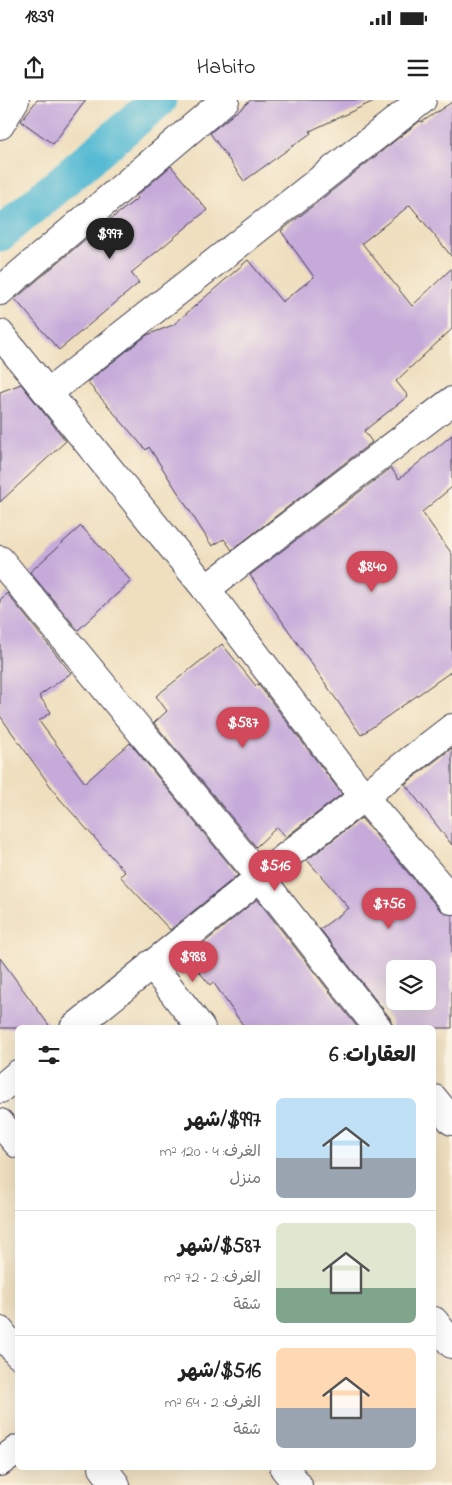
<!DOCTYPE html>
<html lang="ar">
<meta charset="utf-8">
<style>
body{margin:0;font-family:"Indie Flower","Playpen Sans Arabic",sans-serif;background:#f6f6f6;color:#222;direction:rtl;height:100vh;display:flex;flex-direction:column;font-size:19px;white-space:nowrap}
*{box-sizing:border-box;margin:0}
p{font-size:16px;color:#767676}
.icon{flex:none;width:28px;height:28px;fill:none;stroke:currentColor;stroke-width:2;stroke-linecap:round;stroke-linejoin:round}
.map{position:relative;flex:1;overflow:hidden;direction:ltr}
.drawer{position:absolute;left:15px;top:925px;width:421px;height:445px;display:flex;flex-direction:column;background:#fff;border-radius:8px;box-shadow:0 5px 20px #0002;direction:rtl}
.drawer>*{flex:none}
.fabs{position:absolute;left:386px;top:860px;display:grid;gap:10px}
.fabs a{display:grid;place-items:center;width:50px;height:50px;border-radius:8px;background:#fff;box-shadow:0 5px 20px #0002;font-size:25px}
.price{position:absolute;translate:-50% -42px;padding:0 11px;border-radius:18px;background:#d1495b;color:#fff;font-size:16px;line-height:32px;filter:drop-shadow(0 1px 2px #0008)}
.price::after{content:'';position:absolute;left:50%;top:30px;width:15px;height:11px;margin-left:-8px;background:inherit;clip-path:polygon(0 0,100% 0,50% 100%)}
.price.selected{background:#222;color:#fff}
ul{padding:0;list-style:none}
li{display:flex;align-items:center;gap:15px;height:125px;padding:0 20px}
li+li{border-top:1px solid #e0e0e0}
li span{display:grid;place-items:center;flex:none;width:140px;height:100px;border-radius:8px;color:#555}
li>.icon{margin-inline-start:auto}
span .icon{width:60px;height:60px;fill:#fffc;stroke-width:1}
li b{font-size:21px}
h2{display:flex;justify-content:space-between;align-items:center;height:60px;padding:0 20px;font-size:21px}
.status{display:flex;justify-content:space-between;align-items:center;height:35px;padding:0 25px;background:#fff;direction:ltr}
.status svg{height:14px;fill:currentColor}
header{display:flex;justify-content:space-between;align-items:center;height:65px;padding:0 20px;background:#fff;font-size:22px;font-weight:600}
.map>svg:first-child{display:block}
.lines{fill:none;stroke-linecap:round;stroke-linejoin:round}
.canal{stroke:#55bad3;stroke-width:35}
.building{fill:#c6abda;fill-rule:evenodd}
.minor-casing{stroke:#413e4f;stroke-width:30}
.minor{stroke:#fff;stroke-width:28}
</style>
<div class="status"><b>18:39</b><svg viewBox="0 0 49 12"><path d="M0 12V9h3v3zM5 12V6h3v6zM10 12V3h3v9zM15 12V0h3v12zM26 1h20v11H26zM47 4h2v5h-2z"/></svg></div>
<header><svg class="icon" aria-label="menu" viewBox="0 0 24 24"><path d="M4 6h16M4 12h16M4 18h16"/></svg>Habito<svg class="icon" aria-label="share" viewBox="0 0 24 24"><path d="M12 15V3M7 8l5-5 5 5M5 13v7h14v-7"/></svg></header>
<div class="map">
<svg width="452" height="1385" viewBox="0 0 452 1385">
<rect width="100%" height="100%" fill="#fcf5e5"/>
<filter id="ink" filterUnits="userSpaceOnUse"><feTurbulence type="fractalNoise" baseFrequency=".02" numOctaves="2"/><feDisplacementMap in="SourceGraphic" scale="10" xChannelSelector="R" yChannelSelector="G"/><feConvolveMatrix kernelMatrix="1 2 1 2 8 2 1 2 1" color-interpolation-filters="sRGB"/></filter>
<filter id="wash" filterUnits="userSpaceOnUse"><feTurbulence type="fractalNoise" baseFrequency=".0096" numOctaves="4" result="noise"/><feDisplacementMap in="SourceGraphic" scale="20" xChannelSelector="R" yChannelSelector="G"/><feGaussianBlur stdDeviation="1.12" result="paint"/><feColorMatrix in="noise" values="0 0 0 0 0 0 0 0 0 0 0 0 0 0 0 0 0 1.4 0 .05"/><feComposite in="paint" operator="in"/></filter>
<g filter="url(#wash)">
<rect width="100%" height="100%" fill="#efdfbf"/>
<g class="lines">
<path class="canal" d="M0,134L159,0"/>
</g>
<g id="blocks">
<g class="building">
<path d="M37,0H86L53,44L21,21Z"/>
<path d="M251,0H376L310,31L311,33L244,81L210,33Z"/>
<path d="M452,2V157L410,105L362,143L412,206L452,168V229L396,281L408,296L364,331L372,342L232,450L224,439L212,446L149,347L146,350L87,282L147,235L173,225L248,160L282,202L314,177L281,131L420,21L422,22Z"/>
<path d="M171,66L207,110L131,173L139,183L59,250L15,199L94,132L138,98L136,96Z"/>
<path d="M21,284L66,341L0,402V292Z"/>
<path d="M452,335V387L422,412L452,454V571L361,635L250,475L391,368L399,379Z"/>
<path d="M81,426L131,481L78,530L30,472Z"/>
<path d="M7,493L71,573L39,596L51,612L39,621L85,683L130,643L238,775L170,830L120,776L125,772L59,698L0,616V500Z"/>
<path d="M222,544L256,586L258,584L342,694L286,737L277,727L256,747L154,623L167,611L156,596Z"/>
<path d="M452,648V745L405,684Z"/>
<path d="M361,718L440,810L452,815V928H393L390,918L320,829L349,808L307,760ZM395,869H428V901H395Z"/>
<path d="M257,799L358,928H245L213,882L210,885L187,857Z"/>
<path d="M0,858L51,928H0Z"/>
</g>
</g>
</g>
<g filter="url(#ink)">
<use href="#blocks" fill-opacity="0" stroke="#413e4f" stroke-width="1"/>
<g class="lines">
<g class="minor-casing">
<g id="minor">
<path d="M0,25L15,0"/>
<path d="M0,191L225,0"/>
<path d="M0,234L206,489L363,696L452,800"/>
<path d="M48,293L422,0"/>
<path d="M0,460L260,777L378,928"/>
<path d="M206,489L452,301"/>
<path d="M151,864L201,928"/>
<path d="M74,928L260,777L452,628"/>
<path d="M0,989L18,974"/>
<path d="M434,999L452,1021"/>
<path d="M0,1023L18,1044"/>
<path d="M434,1221L452,1244"/>
<path d="M0,1231L18,1254"/>
<path d="M0,1362L18,1349"/>
<path d="M103,1368L116,1385"/>
<path d="M284,1368L298,1385"/>
</g>
</g>
<use href="#minor" class="minor"/>
</g>
</g>
</svg>
<div class="fabs">
<a><svg class="icon" aria-label="layers" viewBox="0 0 24 24"><path d="M12 4l9 5-9 5-9-5zM3 14l9 5 9-5"/></svg></a>
</div>
<b class="price selected" style="left:110px;top:160px">$997</b>
<b class="price" style="left:372px;top:493px">$840</b>
<b class="price" style="left:243px;top:649px">$587</b>
<b class="price" style="left:275px;top:792px">$516</b>
<b class="price" style="left:389px;top:830px">$756</b>
<b class="price" style="left:193px;top:883px">$988</b>
<section class="drawer">
<h2>العقارات: 6<svg class="icon" aria-label="filters" viewBox="0 0 24 24"><path d="M4 7h16M4 17h16"/><circle cx="9" cy="7" r="2"/><circle cx="15" cy="17" r="2"/></svg></h2>
<ul>
<li><span style="background:linear-gradient(#bfe0f5 60%,#9aa5b1 0)"><svg class="icon" aria-label="home" viewBox="0 0 24 24"><path d="M3 11l9-7 9 7M6 9v11h12V9"/></svg></span><div><b>$997/شهر</b><p>الغرف: 4 · 120 m²</p><p>منزل</p></div></li>
<li><span style="background:linear-gradient(#dfe7d0 65%,#7fa58c 0)"><svg class="icon" aria-label="home" viewBox="0 0 24 24"><path d="M3 11l9-7 9 7M6 9v11h12V9"/></svg></span><div><b>$587/شهر</b><p>الغرف: 2 · 72 m²</p><p>شقة</p></div></li>
<li><span style="background:linear-gradient(#ffd9b3 60%,#9aa5b1 0)"><svg class="icon" aria-label="home" viewBox="0 0 24 24"><path d="M3 11l9-7 9 7M6 9v11h12V9"/></svg></span><div><b>$516/شهر</b><p>الغرف: 2 · 64 m²</p><p>شقة</p></div></li>
</ul>
</section>
</div>
